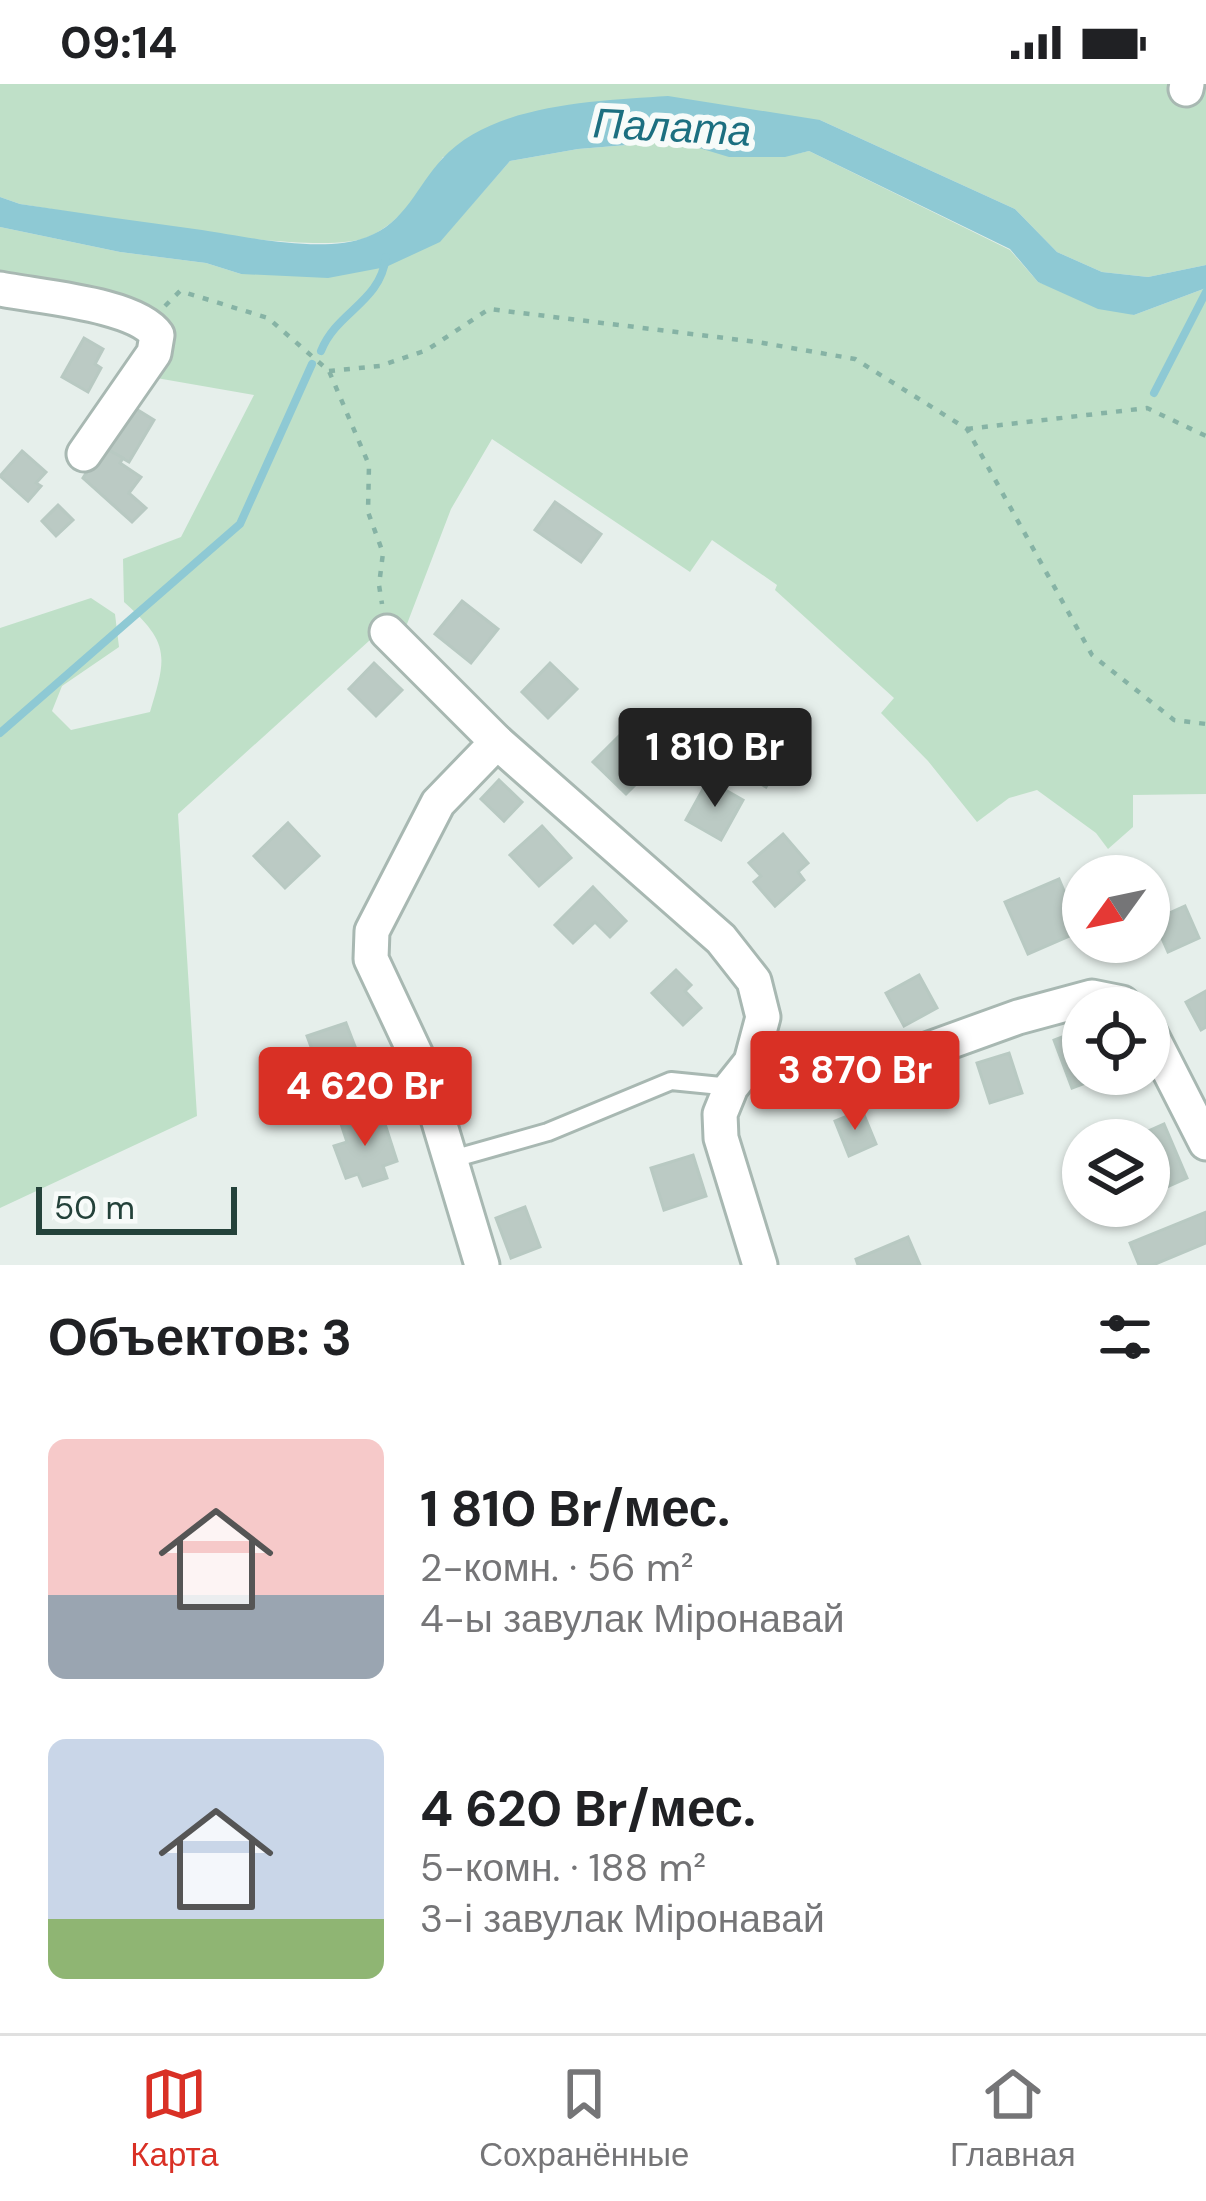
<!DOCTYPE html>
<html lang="ru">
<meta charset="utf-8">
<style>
body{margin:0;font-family:"DM Sans",sans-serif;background:#f6f6f6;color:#202124;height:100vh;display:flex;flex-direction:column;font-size:45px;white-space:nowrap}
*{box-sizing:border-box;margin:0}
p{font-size:39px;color:#757577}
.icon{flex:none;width:66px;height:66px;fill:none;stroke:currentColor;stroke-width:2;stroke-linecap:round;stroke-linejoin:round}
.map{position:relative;height:1181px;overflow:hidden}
.panel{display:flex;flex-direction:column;background:#fff;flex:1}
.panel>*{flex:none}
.needle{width:78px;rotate:237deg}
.buttons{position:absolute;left:1062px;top:771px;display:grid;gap:24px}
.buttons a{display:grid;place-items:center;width:108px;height:108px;border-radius:50%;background:#fff;box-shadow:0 3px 9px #0004;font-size:60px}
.scale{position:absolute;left:36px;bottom:30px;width:201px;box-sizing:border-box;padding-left:12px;border:6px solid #24423a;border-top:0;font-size:33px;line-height:42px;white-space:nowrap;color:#24423a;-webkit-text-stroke:9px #f7fbf9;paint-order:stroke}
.price{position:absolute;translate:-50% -102px;padding:0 27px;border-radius:12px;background:#d93025;color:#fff;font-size:39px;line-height:78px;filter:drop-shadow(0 3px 6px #0008)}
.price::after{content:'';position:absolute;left:50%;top:72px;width:36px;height:27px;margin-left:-18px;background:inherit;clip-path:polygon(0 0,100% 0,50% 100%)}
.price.on{background:#222;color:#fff}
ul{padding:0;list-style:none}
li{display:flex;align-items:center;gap:36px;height:300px;padding:0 48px}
li span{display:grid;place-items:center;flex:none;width:336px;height:240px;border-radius:18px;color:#555}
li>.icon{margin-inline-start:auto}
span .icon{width:144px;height:144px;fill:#fffc;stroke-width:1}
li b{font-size:51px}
h2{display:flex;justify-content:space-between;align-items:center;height:144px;padding:0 48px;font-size:51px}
.status{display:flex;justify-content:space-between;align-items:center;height:84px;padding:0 60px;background:#fff;direction:ltr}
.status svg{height:33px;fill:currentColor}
.tab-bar{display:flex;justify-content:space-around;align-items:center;height:168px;border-top:3px solid #e0e0e0;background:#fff;font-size:33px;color:#757577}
.tab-bar a{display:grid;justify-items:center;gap:6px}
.tab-bar .on{color:#d93025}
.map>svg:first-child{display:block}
.green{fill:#bfe0c8}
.water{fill:#8ec9d4}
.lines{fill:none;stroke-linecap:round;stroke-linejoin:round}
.stream{stroke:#8ec9d4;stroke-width:8}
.building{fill:#bbcac4;stroke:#b8c9c2;stroke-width:3}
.lane-casing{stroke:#a8b8b2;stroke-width:22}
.street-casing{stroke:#a8b8b2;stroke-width:39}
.path{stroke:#86b3a5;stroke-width:4.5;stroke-dasharray:6 9;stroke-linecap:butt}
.lane{stroke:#fff;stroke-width:16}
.street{stroke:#fff;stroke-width:33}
.labels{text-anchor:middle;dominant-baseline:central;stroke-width:12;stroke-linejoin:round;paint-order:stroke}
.water-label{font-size:42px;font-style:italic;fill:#1c6f80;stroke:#f7fbf9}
</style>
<div class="status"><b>09:14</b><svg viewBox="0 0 49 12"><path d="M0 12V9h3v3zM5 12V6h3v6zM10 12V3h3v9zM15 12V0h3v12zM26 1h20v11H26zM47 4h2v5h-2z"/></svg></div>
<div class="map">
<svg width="1206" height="1181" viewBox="0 0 1206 1181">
<rect width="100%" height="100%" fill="#e6efeb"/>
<g class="green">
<path d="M0,0H1206V181L1148,193L1102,188L1057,168L1015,125L820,36L443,73C423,103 403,138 368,153C316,175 87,130 20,120L0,113Z"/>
<path d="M676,57C722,71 762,79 809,67L1010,166L1038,198L1134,231L1206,204V710L1133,711V743L1108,765L1096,749L1037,706L1009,714L977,738L928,677L881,629L894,614L775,506L777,501L712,456L690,488L492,355L451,425L407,540L379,556H370L178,730L197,1032L0,1124V544L91,514L115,530L119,563L62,602L52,627L71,646L150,628C167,572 170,559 124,518L123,475L181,453L254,311L145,292L155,279L166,235L162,229L147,232L0,193V143L120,168L206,179L241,190L439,158L510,77L578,65Z"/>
</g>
<path class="water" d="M668,12L820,36L1015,125L1057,168L1102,188L1148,193L1206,181V204L1134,231L1098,225L1038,198L1010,165L809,67L785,73H729L676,57L578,65L510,77L440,158L386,183L328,194L241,190L206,179L120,168L0,143V113L20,120C81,129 142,138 202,146C248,153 323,170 367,153C405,139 417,102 442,75C493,19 597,17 668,12Z"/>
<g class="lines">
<g class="stream">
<path d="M321,267C337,227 380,219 386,173"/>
<path d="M1154,309L1206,208"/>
<path d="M0,649L240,440L312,280"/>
</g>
</g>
<g class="building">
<path d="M84,254L103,265L95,280L101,284L88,308L62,293Z"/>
<path d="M133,323L154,336L129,378L103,363Z"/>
<path d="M103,363L123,374L120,379L141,393L129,409L146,424L132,438L83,394Z"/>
<path d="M22,367L46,388L36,399L41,402L28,417L0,392Z"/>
<path d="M555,418L601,450L581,478L535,446Z"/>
<path d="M58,421L73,436L56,452L42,437Z"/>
<path d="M462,517L498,545L471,579L435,550Z"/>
<path d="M374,579L402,606L376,632L349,605Z"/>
<path d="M550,579L577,605L548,634L522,608Z"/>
<path d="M729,645L782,676L766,703L713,672Z"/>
<path d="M621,650L654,682L626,710L593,678Z"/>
<path d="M499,696L522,718L504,737L481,715Z"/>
<path d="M708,696L743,716L721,756L686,736Z"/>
<path d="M288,739L319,772L285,804L254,772Z"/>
<path d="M542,742L571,774L539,802L510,771Z"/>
<path d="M783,750L808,779L798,788L804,796L775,822L754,798L761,792L749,779Z"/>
<path d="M1059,795L1081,847L1028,870L1005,818Z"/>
<path d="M593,803L626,837L610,853L595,838L573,859L555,841Z"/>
<path d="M1185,822L1199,854L1168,868L1154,836Z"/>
<path d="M676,886L691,901L685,907L701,924L683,941L652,909Z"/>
<path d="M919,891L937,924L904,942L886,909Z"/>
<path d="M1206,907V943L1201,946L1186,918Z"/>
<path d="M346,939L356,965L317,979L307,952Z"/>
<path d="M1083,945V990H1109L1072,1004L1054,956Z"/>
<path d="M1009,969L1022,1009L990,1019L977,979Z"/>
<path d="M862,1026L876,1060L849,1072L835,1037Z"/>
<path d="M371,1027L377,1043L385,1040L397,1077L383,1082L387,1094L363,1102L358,1090L346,1094L334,1062L347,1058L340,1037Z"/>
<path d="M1164,1040L1187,1094L1149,1111V1056H1128Z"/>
<path d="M693,1071L706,1112L664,1126L651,1084Z"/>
<path d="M525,1123L540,1163L511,1174L496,1134Z"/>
<path d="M1206,1128V1159L1153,1181H1139L1130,1159Z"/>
<path d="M908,1153L920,1181H858L856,1175Z"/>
</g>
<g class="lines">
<g class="lane-casing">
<path id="lane" d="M449,1076L548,1048L671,997L731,1003"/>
</g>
<g class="street-casing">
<g id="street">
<path d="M1186,5L1187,0"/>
<path d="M0,205C39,213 136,220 157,251L154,269L84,370"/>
<path d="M387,548L497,658L721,855L754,897L763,933L751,978L731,1003L720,1030L721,1054L760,1181"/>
<path d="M1149,947L1206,1059"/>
<path d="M751,978L792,976L852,993L1018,933L1092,913L1122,919L1127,924"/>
<path d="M482,1181L424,988L371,875L372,847L438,719L497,658"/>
</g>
</g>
<g class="path">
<path d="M165,222L180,207L268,234L329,287L369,381L368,428L383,469L379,501L382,520"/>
<path d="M329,287L380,282L427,266L489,225L757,258L855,275L967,345L1092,571L1174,636L1206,640"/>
<path d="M967,345L1147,324L1206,352"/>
</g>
<use href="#lane" class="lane"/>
<use href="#street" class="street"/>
</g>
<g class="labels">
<g class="water-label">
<text transform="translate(672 43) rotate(3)">Палата</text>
</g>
</g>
</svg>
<div class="buttons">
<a><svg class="needle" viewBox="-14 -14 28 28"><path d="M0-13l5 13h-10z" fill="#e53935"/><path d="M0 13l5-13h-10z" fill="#757577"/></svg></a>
<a><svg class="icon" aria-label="locate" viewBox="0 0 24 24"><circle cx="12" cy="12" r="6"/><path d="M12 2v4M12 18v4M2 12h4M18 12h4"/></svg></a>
<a><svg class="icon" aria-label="layers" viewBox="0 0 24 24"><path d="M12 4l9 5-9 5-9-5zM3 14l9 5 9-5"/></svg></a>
</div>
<div class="scale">50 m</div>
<b class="price on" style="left:715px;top:726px">1 810 Br</b>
<b class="price" style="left:855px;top:1049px">3 870 Br</b>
<b class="price" style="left:365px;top:1065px">4 620 Br</b>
</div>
<section class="panel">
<h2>Объектов: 3<svg class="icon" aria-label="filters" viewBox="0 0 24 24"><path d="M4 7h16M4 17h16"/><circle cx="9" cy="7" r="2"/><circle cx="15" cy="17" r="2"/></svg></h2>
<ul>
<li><span style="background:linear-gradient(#f6c9c9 65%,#9aa5b1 0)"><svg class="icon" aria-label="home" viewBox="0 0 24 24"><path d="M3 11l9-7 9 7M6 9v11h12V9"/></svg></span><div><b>1 810 Br/мес.</b><p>2-комн. · 56 m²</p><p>4-ы завулак Міронавай</p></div></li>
<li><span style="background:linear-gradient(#c9d6e8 75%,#8fb573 0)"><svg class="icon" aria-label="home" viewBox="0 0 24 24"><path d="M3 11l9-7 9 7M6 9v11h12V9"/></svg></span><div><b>4 620 Br/мес.</b><p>5-комн. · 188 m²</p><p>3-і завулак Міронавай</p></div></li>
</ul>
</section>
<nav class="tab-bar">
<a class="on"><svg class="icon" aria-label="map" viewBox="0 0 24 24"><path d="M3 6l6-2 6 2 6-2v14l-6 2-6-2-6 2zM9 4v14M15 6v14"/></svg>Карта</a>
<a><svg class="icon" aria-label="saved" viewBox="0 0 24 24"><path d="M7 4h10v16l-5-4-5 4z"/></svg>Сохранённые</a>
<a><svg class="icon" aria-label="home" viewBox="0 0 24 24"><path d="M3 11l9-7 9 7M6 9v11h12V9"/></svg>Главная</a>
</nav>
